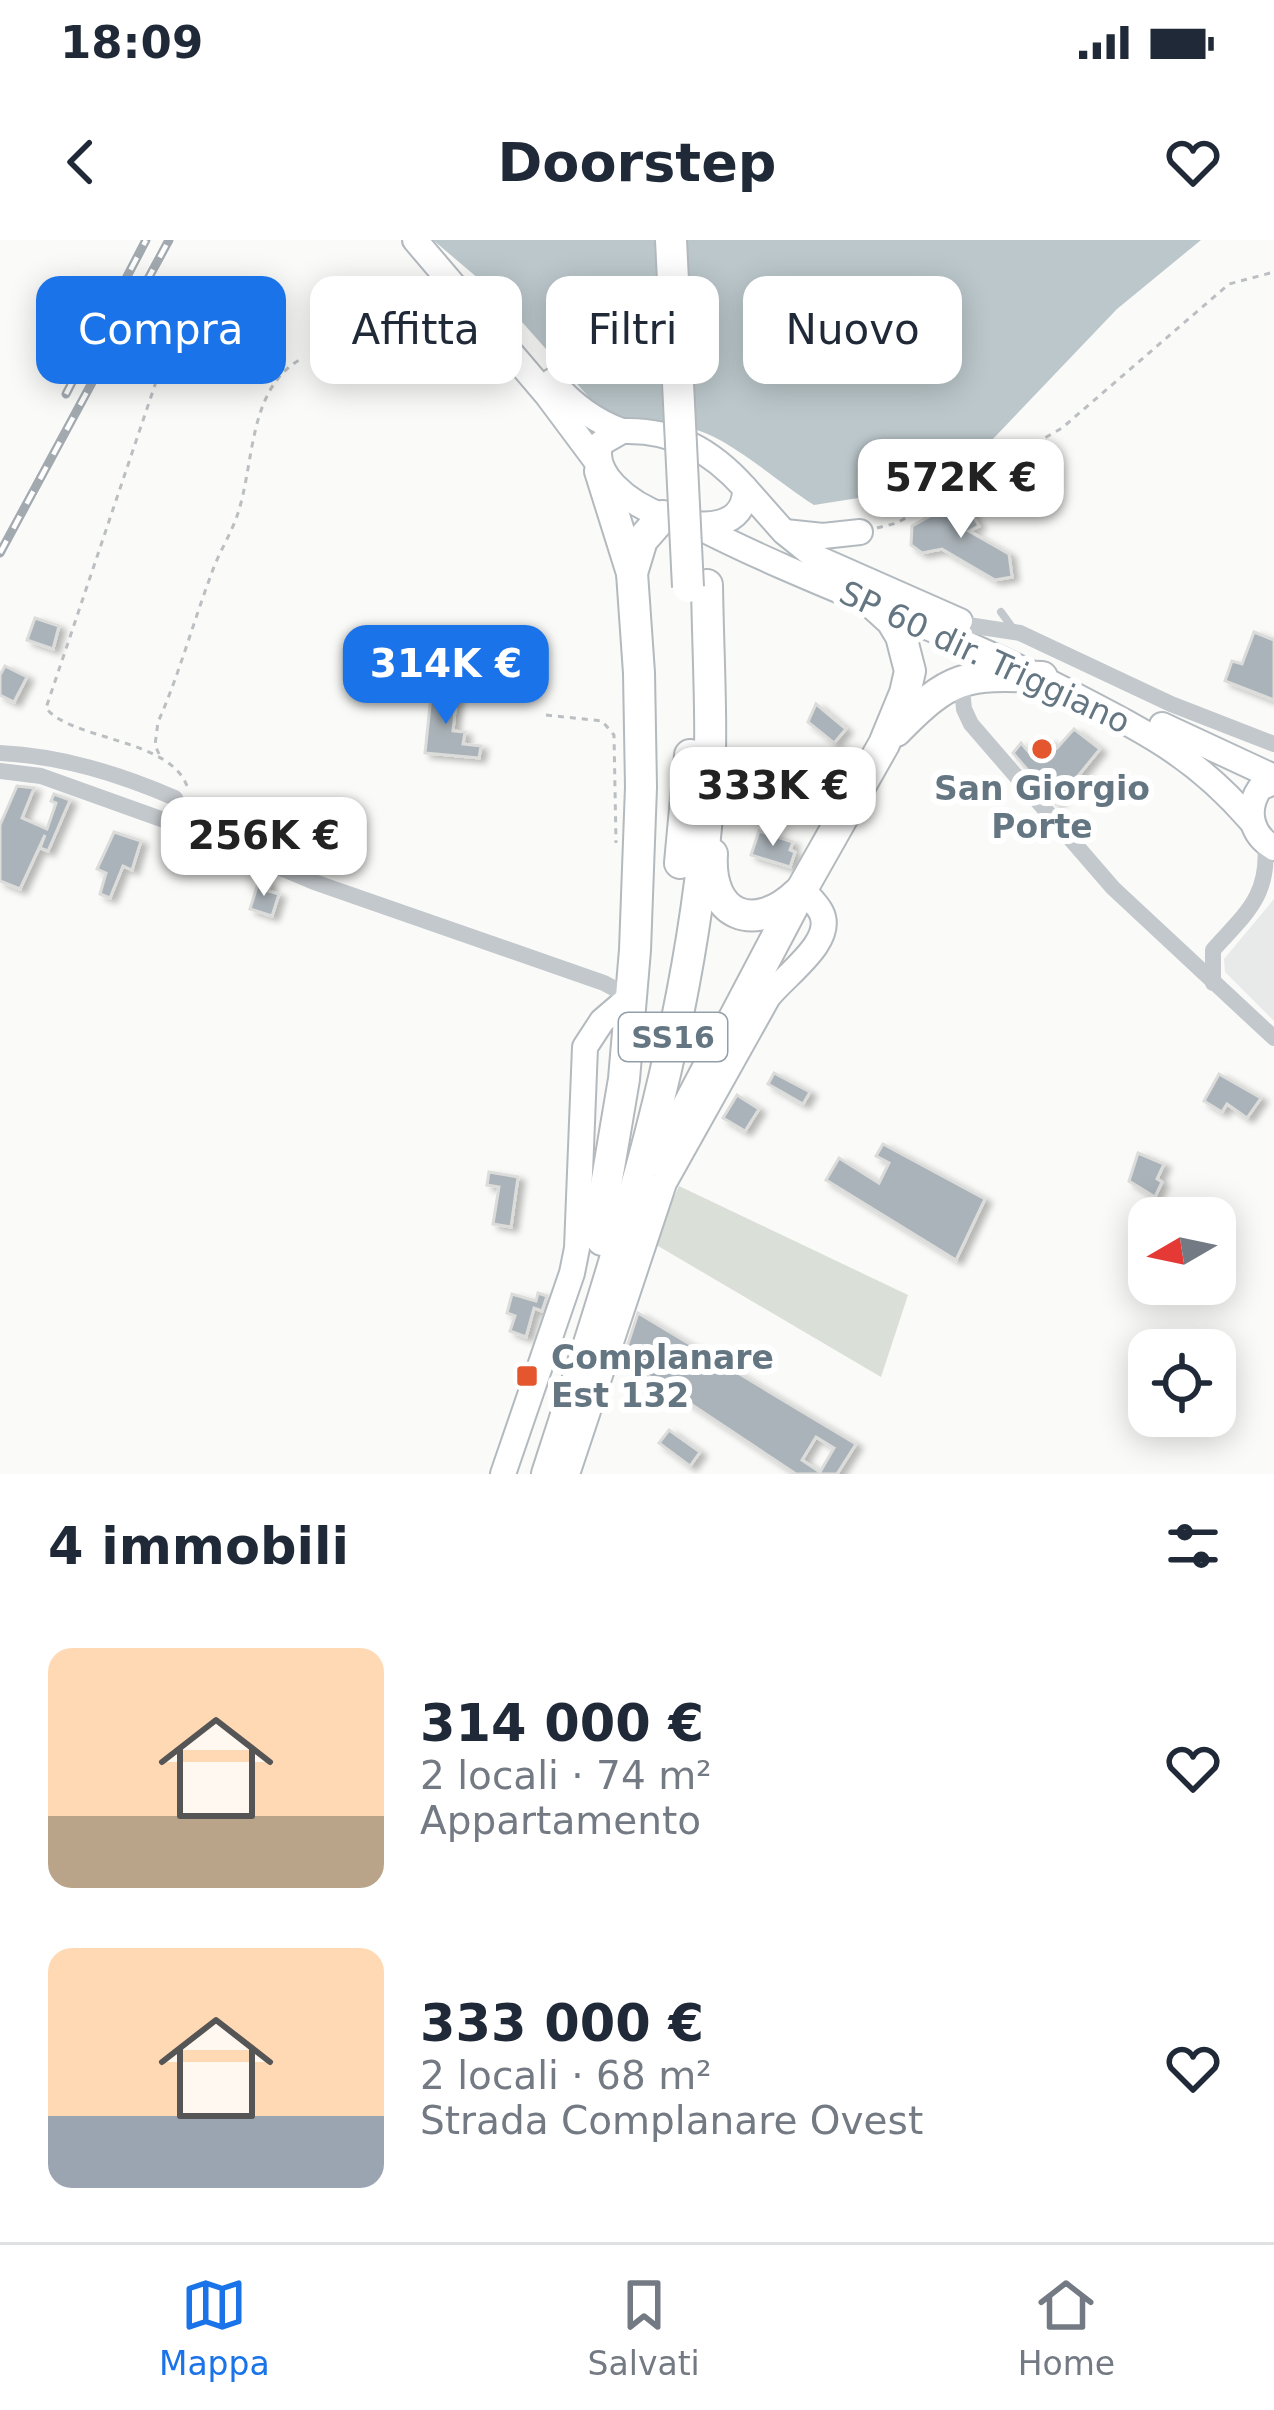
<!DOCTYPE html>
<html lang="it">
<meta charset="utf-8">
<style>
body{margin:0;font-family:"DejaVu Sans",sans-serif;background:#f2f2f3;color:#1f2937;height:100vh;display:flex;flex-direction:column;font-size:45px;white-space:nowrap}
*{box-sizing:border-box;margin:0}
p{font-size:39px;color:#747a83}
.icon{flex:none;width:66px;height:66px;fill:none;stroke:currentColor;stroke-width:2;stroke-linecap:round;stroke-linejoin:round}
.map{position:relative;height:1234px;overflow:hidden}
.details{display:flex;flex-direction:column;background:#fff;flex:1}
.details>*{flex:none}
.top-card{position:absolute;left:36px;top:36px;width:1203px;height:108px;display:flex;gap:24px}
.needle{width:78px;rotate:261deg}
.tools{position:absolute;left:1128px;top:957px;display:grid;gap:24px}
.tools a{display:grid;place-items:center;width:108px;height:108px;border-radius:24px;background:#fff;box-shadow:0 6px 30px #0003;font-size:60px}
.price{position:absolute;translate:-50% -102px;padding:0 27px;border-radius:24px;background:#fff;color:#222;font-size:39px;line-height:78px;filter:drop-shadow(0 3px 6px #0008)}
.price::after{content:'';position:absolute;left:50%;top:72px;width:36px;height:27px;margin-left:-18px;background:inherit;clip-path:polygon(0 0,100% 0,50% 100%)}
.price.current{background:#1a73e8;color:#fff}
ul{padding:0;list-style:none}
li{display:flex;align-items:center;gap:36px;height:300px;padding:0 48px}
li span{display:grid;place-items:center;flex:none;width:336px;height:240px;border-radius:24px;color:#555}
li>.icon{margin-inline-start:auto}
span .icon{width:144px;height:144px;fill:#fffc;stroke-width:1}
li b{font-size:51px}
h2{display:flex;justify-content:space-between;align-items:center;height:144px;padding:0 48px;font-size:51px}
.pill{padding:0 42px;border-radius:24px;background:#fff;box-shadow:0 6px 30px #0003;font-size:42px;line-height:108px}
.pill.current{background:#1a73e8;color:#fff}
.status{display:flex;justify-content:space-between;align-items:center;height:84px;padding:0 60px;background:#fff;direction:ltr}
.status svg{height:33px;fill:currentColor}
header{display:flex;justify-content:space-between;align-items:center;height:156px;padding:0 48px;background:#fff;font-size:54px;font-weight:800}
.dock{display:flex;justify-content:space-around;align-items:center;height:168px;border-top:3px solid #e0e1e3;background:#fff;font-size:33px;color:#747a83}
.dock a{display:grid;justify-items:center;gap:6px}
.dock .current{color:#1a73e8}
.map>svg:first-child{display:block}
.built{fill:#e8e9e9}
.green{fill:#dadfd7}
.water{fill:#bbc7cb}
.building{fill:#aab3b9;stroke:#dcdcda;stroke-width:3;fill-rule:evenodd;filter:url(#shadow)}
.lines{fill:none;stroke-linecap:round;stroke-linejoin:round}
.secondary-casing{stroke:#b3babf;stroke-width:28}
.highway-casing{stroke:#b4b9bd;stroke-width:34}
.path{stroke:#bbbfc2;stroke-width:3;stroke-dasharray:6 6;stroke-linecap:butt}
.lane{stroke:#c3c8cc;stroke-width:8}
.street{stroke:#c3c8cc;stroke-width:16}
.secondary{stroke:#fff;stroke-width:24}
.highway{stroke:#fff;stroke-width:30}
.rail-casing{stroke:#a2aab0;stroke-width:9}
.rail{stroke:#fff;stroke-width:4.5;stroke-dasharray:14;stroke-linecap:butt}
.highway-bridge-casing{stroke:#b4b9bd;stroke-width:34;stroke-linecap:butt}
.highway-bridge{stroke:#fff;stroke-width:30}
.poi-dot{fill:#e4572e;stroke:#fff;stroke-width:4.5}
.labels{text-anchor:middle;dominant-baseline:central;stroke-width:12;stroke-linejoin:round;paint-order:stroke}
.shield{fill:#fff;stroke:#939fa8;stroke-width:3}
.shield-label{font-size:30px;font-weight:bold;fill:#657683}
.street-label{font-size:33px;fill:#657683;stroke:#fff}
.poi-label{font-size:33px;font-weight:bold;fill:#657683;stroke:#fff}
</style>
<div class="status"><b>18:09</b><svg viewBox="0 0 49 12"><path d="M0 12V9h3v3zM5 12V6h3v6zM10 12V3h3v9zM15 12V0h3v12zM26 1h20v11H26zM47 4h2v5h-2z"/></svg></div>
<header><svg class="icon" aria-label="back" viewBox="0 0 24 24"><path d="M15 5l-7 7 7 7"/></svg>Doorstep<svg class="icon" aria-label="heart" viewBox="0 0 24 24"><path d="M12 20l-8-8c-3-5 5-10 8-4 3-6 11-1 8 4z"/></svg></header>
<div class="map">
<svg width="1274" height="1234" viewBox="0 0 1274 1234">
<defs>
<filter id="shadow"><feDropShadow dx="6" dy="4" stdDeviation="3" flood-color="#0004"/></filter>
</defs>
<rect width="100%" height="100%" fill="#fafaf8"/>
<path class="built" d="M1274,659V781L1225,732L1224,719Z"/>
<path class="green" d="M679,946L908,1055L881,1137L653,1003Z"/>
<path class="water" d="M433,0H1201L1117,69L991,201L890,253L814,265C781,244 745,212 712,196C676,179 638,183 602,172L499,56Z"/>
<g class="building">
<path d="M963,258L979,286L969,291L1009,314L1012,337L995,340L942,309L922,313L911,305L912,286Z"/>
<path d="M35,378L59,386L53,409L27,400Z"/>
<path d="M1254,392L1274,400V460L1225,441L1232,421L1242,424Z"/>
<path d="M5,426L27,437L14,462L0,455V435Z"/>
<path d="M432,447L457,449L453,491L465,492L463,504L481,506L479,518L425,513Z"/>
<path d="M816,464L846,489L834,503L808,482Z"/>
<path d="M1074,489L1100,509L1056,563L1013,513L1021,503L1034,518L1049,500L1057,508Z"/>
<path d="M17,546L34,548L22,578L47,589L56,563L51,561L54,554L70,560L48,611L40,608L45,595L20,649L0,641V585Z"/>
<path d="M759,591L793,602L790,610L795,612L790,627L751,615Z"/>
<path d="M114,592L141,601L132,630L123,626L110,658L100,654L106,633L97,629Z"/>
<path d="M259,640L271,644L268,651L279,654L272,676L250,669Z"/>
<path d="M774,833L810,852L803,864L768,844Z"/>
<path d="M1219,834L1261,858L1247,878L1227,864L1222,872L1204,861Z"/>
<path d="M737,855L759,869L745,891L723,878Z"/>
<path d="M883,904L985,959L956,1020L826,940L839,918L879,943L889,923L876,916Z"/>
<path d="M1138,913L1164,924L1157,939L1162,942L1155,957L1129,941Z"/>
<path d="M489,932L518,937L511,987L493,984L499,947L487,945Z"/>
<path d="M538,1053L547,1056L542,1071L534,1068L526,1097L510,1091L515,1076L507,1073L512,1054L536,1061Z"/>
<path d="M638,1073L856,1204L837,1234H796L623,1119ZM816,1197L834,1208L820,1232L802,1220Z"/>
<path d="M669,1190L700,1212L690,1226L659,1203Z"/>
</g>
<g class="lines">
<g class="secondary-casing">
<g id="secondary">
<path d="M415,0L547,155L597,222"/>
<path d="M552,141C571,163 594,181 622,191"/>
<path d="M622,191C674,189 712,211 745,248C747,327 579,261 601,203Z"/>
<path d="M745,248L784,292L815,317L960,381"/>
<path d="M695,285C821,350 957,392 1082,459C1153,496 1199,520 1252,582"/>
<path d="M785,292L823,296L860,292"/>
<path d="M1162,485L1274,537"/>
<path d="M1274,542L1260,548C1245,570 1251,595 1274,608"/>
<path d="M503,1234L572,1033L577,1008L585,807L602,781L630,757"/>
<path d="M567,1234L664,943L768,757C786,734 836,701 821,672C817,664 808,656 802,649"/>
</g>
</g>
<g class="highway-casing">
<g id="highway">
<path d="M600,231L632,333L639,433L641,547L635,710L624,839L604,957L602,1000"/>
<path d="M632,333L642,300L663,276"/>
<path d="M896,491C951,435 964,434 1042,437"/>
<path d="M712,614C708,676 754,695 798,653"/>
<path d="M680,623L690,515"/>
<path d="M659,921L802,649L884,504L905,453L910,431L901,396L892,381L870,361"/>
<path d="M547,1234C618,1015 691,795 708,563C713,491 708,417 707,345"/>
</g>
</g>
<g class="path">
<path d="M160,130L46,468C72,501 173,498 188,549"/>
<path d="M877,288L897,283L1062,188L1229,44L1274,32"/>
<path d="M546,475L602,481L614,495L616,603"/>
<path d="M159,514L155,505L158,482C179,435 193,383 211,335C218,314 230,296 237,276C255,225 247,149 301,119"/>
</g>
<path class="lane" d="M1001,372L1014,390"/>
<g class="street">
<path d="M968,385L1020,393L1171,464L1274,504"/>
<path d="M961,439L964,469L971,484L1113,648L1274,798"/>
<path d="M0,513C62,516 119,534 175,558L189,589"/>
<path d="M0,531L41,536L189,589L314,642L604,743L630,757"/>
<path d="M1213,743V710C1246,673 1270,656 1265,603"/>
</g>
<use href="#secondary" class="secondary"/>
<use href="#highway" class="highway"/>
<g class="rail-casing">
<g id="rail">
<path d="M66,154L146,0"/>
<path d="M0,313L169,0"/>
</g>
</g>
<use href="#rail" class="rail"/>
<g class="highway-bridge-casing">
<path id="highway-bridge" d="M671,0L688,347"/>
</g>
<use href="#highway-bridge" class="highway-bridge"/>
</g>
<g class="poi-dot">
<circle cx="1042" cy="509" r="12"/>
<rect x="515" y="1124" width="24" height="24" rx="6"/>
</g>
<g class="labels">
<rect class="shield" x="619" y="773" width="108" height="48" rx="9"/>
<g class="shield-label">
<text x="673" y="797">SS16</text>
</g>
<g class="street-label">
<text transform="translate(985 417) rotate(25)">SP 60 dir. Triggiano</text>
</g>
<g class="poi-label">
<text x="1042" y="548">San Giorgio<tspan x="1042" dy="38">Porte</tspan></text>
<text x="551" y="1117" text-anchor="start">Complanare<tspan x="551" dy="38">Est 132</tspan></text>
</g>
</g>
</svg>
<div class="tools">
<a><svg class="needle" viewBox="-14 -14 28 28"><path d="M0-13l5 13h-10z" fill="#e53935"/><path d="M0 13l5-13h-10z" fill="#747a83"/></svg></a>
<a><svg class="icon" aria-label="locate" viewBox="0 0 24 24"><circle cx="12" cy="12" r="6"/><path d="M12 2v4M12 18v4M2 12h4M18 12h4"/></svg></a>
</div>
<b class="price" style="left:961px;top:301px">572K €</b>
<b class="price current" style="left:446px;top:487px">314K €</b>
<b class="price" style="left:773px;top:609px">333K €</b>
<b class="price" style="left:264px;top:659px">256K €</b>
<div class="top-card">
<a class="pill current">Compra</a>
<a class="pill">Affitta</a>
<a class="pill">Filtri</a>
<a class="pill">Nuovo</a>
</div>
</div>
<section class="details">
<h2>4 immobili<svg class="icon" aria-label="filters" viewBox="0 0 24 24"><path d="M4 7h16M4 17h16"/><circle cx="9" cy="7" r="2"/><circle cx="15" cy="17" r="2"/></svg></h2>
<ul>
<li><span style="background:linear-gradient(#ffd9b3 70%,#b9a48a 0)"><svg class="icon" aria-label="home" viewBox="0 0 24 24"><path d="M3 11l9-7 9 7M6 9v11h12V9"/></svg></span><div><b>314 000 €</b><p>2 locali · 74 m²</p><p>Appartamento</p></div><svg class="icon" aria-label="heart" viewBox="0 0 24 24"><path d="M12 20l-8-8c-3-5 5-10 8-4 3-6 11-1 8 4z"/></svg></li>
<li><span style="background:linear-gradient(#ffd9b3 70%,#9aa5b1 0)"><svg class="icon" aria-label="home" viewBox="0 0 24 24"><path d="M3 11l9-7 9 7M6 9v11h12V9"/></svg></span><div><b>333 000 €</b><p>2 locali · 68 m²</p><p>Strada Complanare Ovest</p></div><svg class="icon" aria-label="heart" viewBox="0 0 24 24"><path d="M12 20l-8-8c-3-5 5-10 8-4 3-6 11-1 8 4z"/></svg></li>
</ul>
</section>
<nav class="dock">
<a class="current"><svg class="icon" aria-label="map" viewBox="0 0 24 24"><path d="M3 6l6-2 6 2 6-2v14l-6 2-6-2-6 2zM9 4v14M15 6v14"/></svg>Mappa</a>
<a><svg class="icon" aria-label="saved" viewBox="0 0 24 24"><path d="M7 4h10v16l-5-4-5 4z"/></svg>Salvati</a>
<a><svg class="icon" aria-label="home" viewBox="0 0 24 24"><path d="M3 11l9-7 9 7M6 9v11h12V9"/></svg>Home</a>
</nav>
